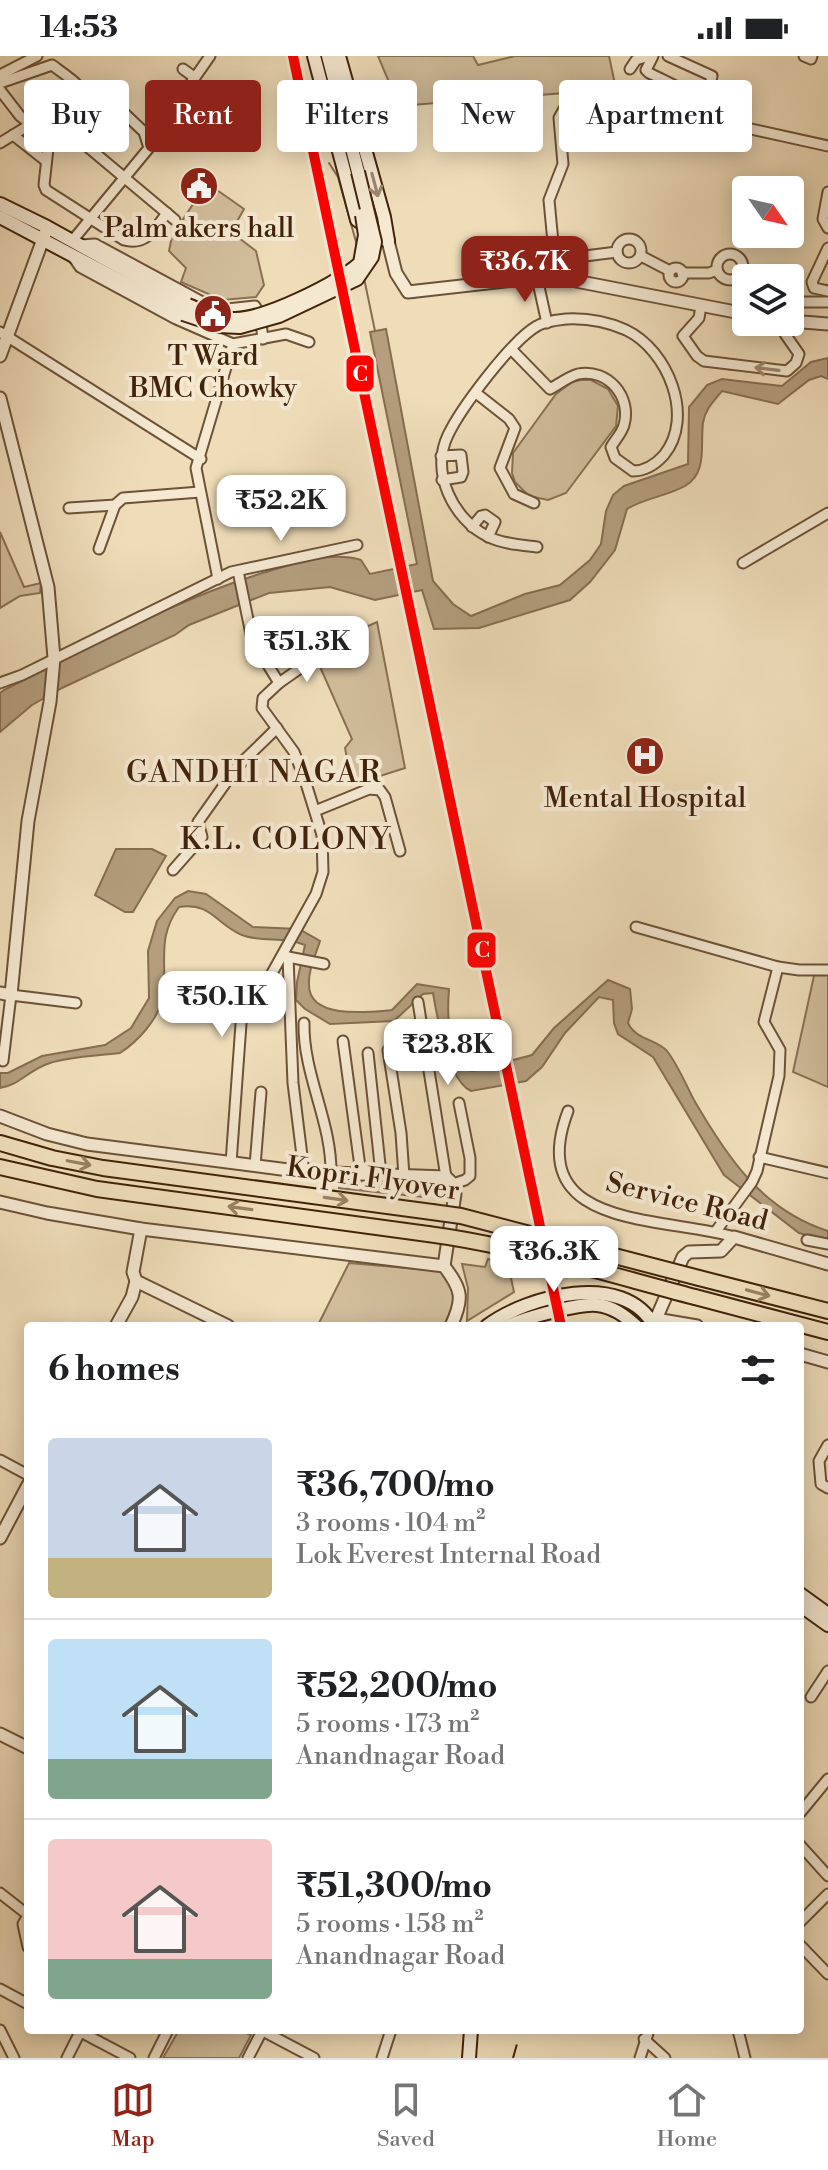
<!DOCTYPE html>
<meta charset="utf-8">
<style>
body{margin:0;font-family:"Libre Bodoni",serif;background:#f2f2f2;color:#202124;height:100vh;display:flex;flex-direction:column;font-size:30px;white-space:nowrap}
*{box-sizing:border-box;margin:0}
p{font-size:26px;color:#757577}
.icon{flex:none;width:44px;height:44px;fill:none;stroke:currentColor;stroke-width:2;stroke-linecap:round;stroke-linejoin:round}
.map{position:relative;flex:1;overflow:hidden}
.details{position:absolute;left:24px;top:1266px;width:780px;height:712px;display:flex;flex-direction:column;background:#fff;border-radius:8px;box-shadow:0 4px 20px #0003}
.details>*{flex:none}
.guide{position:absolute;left:24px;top:24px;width:780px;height:72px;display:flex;gap:16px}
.needle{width:52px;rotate:124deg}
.buttons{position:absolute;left:732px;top:120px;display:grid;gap:16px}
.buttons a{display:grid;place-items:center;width:72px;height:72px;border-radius:8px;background:#fff;box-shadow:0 4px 20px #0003;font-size:40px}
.price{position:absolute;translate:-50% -68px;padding:0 18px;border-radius:16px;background:#fff;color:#222;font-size:26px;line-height:52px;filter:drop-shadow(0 2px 4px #0008)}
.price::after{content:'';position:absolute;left:50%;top:48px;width:24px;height:18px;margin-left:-12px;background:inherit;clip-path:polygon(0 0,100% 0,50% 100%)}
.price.selected{background:#8f2418;color:#fff}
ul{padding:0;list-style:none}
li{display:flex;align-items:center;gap:24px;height:200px;padding:0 24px}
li+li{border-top:2px solid #e0e0e0}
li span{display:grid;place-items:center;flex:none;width:224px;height:160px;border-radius:8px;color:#555}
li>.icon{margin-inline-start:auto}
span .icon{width:96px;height:96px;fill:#fffc;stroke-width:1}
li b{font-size:34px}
h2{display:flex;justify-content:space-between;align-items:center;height:96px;padding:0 24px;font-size:34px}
.tag{padding:0 28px;border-radius:8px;background:#fff;box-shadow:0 4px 20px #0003;font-size:28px;line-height:72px}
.tag.selected{background:#8f2418;color:#fff}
.status{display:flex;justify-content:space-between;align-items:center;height:56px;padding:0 40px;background:#fff;direction:ltr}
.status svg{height:22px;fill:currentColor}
.dock{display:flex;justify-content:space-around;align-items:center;height:112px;border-top:2px solid #e0e0e0;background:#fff;font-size:22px;color:#757577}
.dock a{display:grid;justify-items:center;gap:4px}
.dock .selected{color:#8f2418}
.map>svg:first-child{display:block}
.green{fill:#d1bd9c;stroke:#897053;stroke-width:2}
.water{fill:#b49e7e;stroke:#866d50;stroke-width:2}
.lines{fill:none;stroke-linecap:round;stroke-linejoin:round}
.stream{stroke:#866d50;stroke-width:2}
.minor-casing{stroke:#6c5236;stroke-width:13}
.tertiary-casing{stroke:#6c5236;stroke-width:15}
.secondary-casing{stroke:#41230a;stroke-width:16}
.trunk-casing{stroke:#41230a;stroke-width:18}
.minor{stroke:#f5e9d2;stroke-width:9}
.tertiary{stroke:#f5e9d2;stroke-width:11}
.secondary{stroke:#f5e9d2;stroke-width:12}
.trunk{stroke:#efddba;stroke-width:14}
.rail{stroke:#41230a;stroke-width:2;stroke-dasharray:14 14;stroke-linecap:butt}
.secondary-bridge-casing{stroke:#41230a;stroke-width:16;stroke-linecap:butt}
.trunk-bridge-casing{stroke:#41230a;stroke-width:18;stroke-linecap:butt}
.secondary-bridge{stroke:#f5e9d2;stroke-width:12}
.trunk-bridge{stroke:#efddba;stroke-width:14}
.rail-1-casing{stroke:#f5e9d2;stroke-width:16}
.rail-1{stroke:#f00;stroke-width:10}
.oneway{stroke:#9b866e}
.oneway2{stroke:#988062}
.labels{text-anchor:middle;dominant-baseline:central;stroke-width:8;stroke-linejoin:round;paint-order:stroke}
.poi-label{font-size:28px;fill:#41230a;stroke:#f5e9d2}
.street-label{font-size:28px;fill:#41230a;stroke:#f5e9d2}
.neighbourhood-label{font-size:30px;letter-spacing:2px;fill:#41230a;stroke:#f5e9d2}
.line-badge{stroke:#f5e9d2;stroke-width:3}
.badge-label{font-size:22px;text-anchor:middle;font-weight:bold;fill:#fff}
</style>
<div class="status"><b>14:53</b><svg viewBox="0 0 49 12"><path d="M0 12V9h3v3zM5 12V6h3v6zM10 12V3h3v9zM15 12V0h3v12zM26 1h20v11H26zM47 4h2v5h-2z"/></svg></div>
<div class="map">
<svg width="828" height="2002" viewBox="0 0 828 2002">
<rect width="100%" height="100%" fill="#efddba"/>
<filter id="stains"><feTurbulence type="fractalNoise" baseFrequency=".0025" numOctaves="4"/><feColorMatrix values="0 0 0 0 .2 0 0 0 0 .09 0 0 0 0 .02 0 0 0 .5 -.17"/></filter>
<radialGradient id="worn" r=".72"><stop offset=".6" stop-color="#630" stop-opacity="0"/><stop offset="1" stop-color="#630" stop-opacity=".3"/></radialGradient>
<g class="green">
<path d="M378,0H473L478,9L515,0H609L616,33L399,50Z"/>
<path d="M207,127L244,153L231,176L256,195L264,229L256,241L222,244L181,226L186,212L169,195L172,180Z"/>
<path d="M581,324H591L608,333L618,350L616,370L566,437L548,444L529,440L515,426L512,417L513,397L556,338L572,326Z"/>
<path d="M0,476L24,531L41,527L40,537L20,540L0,552Z"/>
<path d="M377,566L405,712L352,729L345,692L352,683L313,595Z"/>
<path d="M815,915L828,919V1031L793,1016Z"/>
<path d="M339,1125L424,1131L423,1141L339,1132Z"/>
<path d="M488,1203L508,1208L514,1236L467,1265L468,1232L462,1208L485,1211Z"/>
<path d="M349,1207L441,1215C458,1238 456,1245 444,1270H322L319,1267Z"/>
<path d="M179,1974H238L251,1979L239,2002H163Z"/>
</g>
<g class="water">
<path d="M386,273L433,525L453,548L471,560L525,538L560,529L590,504L601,488L606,455L613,439L624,430L688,408L689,351L707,329L722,323L782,330L811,306L828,302V323L821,320L809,324L778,348L722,335C714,345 705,353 703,367C700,388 708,417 685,430C667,440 645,442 627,453L615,494L590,526L570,544L479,572L434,573L422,534L375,544L330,531L269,537L189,569L175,579L62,632L32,649L0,676V637L4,634C91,591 173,544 266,516C296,507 331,495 361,504L370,518L417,508L370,276Z"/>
<path d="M116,793H152L166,800L133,856H125L95,839Z"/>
<path d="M188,835L206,838L253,871L299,873L320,885C316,898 308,914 309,929C309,964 370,956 392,954L417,928L449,933C447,958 447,1002 472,1015L532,999L554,972L608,924L630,933L632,953L628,967C636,984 656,983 667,995C678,1009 686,1029 694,1044C727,1101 762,1154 828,1175V1185L799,1177L724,1119L653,1001L618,978L614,967L613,944L599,941L565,977L542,1011L526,1025L471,1035C448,1025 437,961 433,937L423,938L394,965L330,968L305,953L296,944L297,926L305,889C285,880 262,887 242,879C216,868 211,846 179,851C155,884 169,908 162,943C158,964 137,986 120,997C97,1000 71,1000 50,1007C28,1014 20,1029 0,1032V1017H8L42,1000L105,989L131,972L149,942L148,895L157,865L175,842Z"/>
</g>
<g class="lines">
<g class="stream">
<path d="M329,107L338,121L358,193"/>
<path d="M364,222L375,275"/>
<path d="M443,984L455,1015"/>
</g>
<g class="minor-casing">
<g id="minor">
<path d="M653,0L646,14L649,17C667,25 690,40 708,40L712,20L668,0"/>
<path d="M804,0L811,3L812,0"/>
<path d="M183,13L194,21"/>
<path d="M630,13L636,4L648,0"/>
<path d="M0,19L37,0"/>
<path d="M0,27L52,9C86,34 85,31 95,73L83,87L175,164"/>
<path d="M0,34L20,60L49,83L83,87"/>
<path d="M194,66L175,50L210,0"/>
<path d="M13,79L46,105"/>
<path d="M49,83L44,129L46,134L124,184C146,190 155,173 167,157"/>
<path d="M0,87L31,68"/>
<path d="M828,136L823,163L828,172"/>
<circle cx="629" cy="195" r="12"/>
<path d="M72,185L149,92L144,76L122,55L109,59L95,73"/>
<path d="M81,189L95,188L206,248L227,253L255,250L260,259L263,283"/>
<path d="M828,192L812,226L814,232L828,235"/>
<path d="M617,196L561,203L554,197L549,144L563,108L559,62L564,53L606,41L828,90"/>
<circle cx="730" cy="211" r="13"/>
<path d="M641,200L670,215"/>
<path d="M73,201L80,211L176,263L233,288L286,278L309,286"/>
<circle cx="676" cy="219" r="7"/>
<path d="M682,217H709L717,214"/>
<path d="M537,222L547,267"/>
<path d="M790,246H828"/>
<path d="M701,250L699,262L683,280L697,300L704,305L787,315L796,307L799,298L785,278L786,266"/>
<path d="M0,276L201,403"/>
<path d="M512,294L550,333C559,328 568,321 578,318C608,312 632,341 624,369C622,377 615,384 611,391L615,402L633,415C646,415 655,409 664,399C695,361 668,294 626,274C608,266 586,262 566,263C557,264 545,265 537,270C511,285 461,352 448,379C430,416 453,464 489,481C503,488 522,489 537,491"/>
<path d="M476,337L509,363L515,372L500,412L514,438L534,447"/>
<path d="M441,400L461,399L463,416L461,421L442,424"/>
<path d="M69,452L115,449L123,442L200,436"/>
<path d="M472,471L481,460L485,459L495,466L488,481"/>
<path d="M99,493L115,449"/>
<path d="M743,507L828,457"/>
<path d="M218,523L196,412L233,288"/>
<path d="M0,627L22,619L231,516L357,489"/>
<path d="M279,627L316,601"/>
<path d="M315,755L369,733L380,734L385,741L400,795"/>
<path d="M173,814L202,781L198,766L237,711L277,672"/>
<path d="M636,871L778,911L799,914H828"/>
<path d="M283,900L324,908"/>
<path d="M288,901L293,1027L304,1116"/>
<path d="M418,946L446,1121"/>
<path d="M304,967C303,1019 332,1066 331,1118"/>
<path d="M343,985L361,1118"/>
<path d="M388,994L401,1077L404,1120"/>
<path d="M368,997L381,1118"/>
<path d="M3,1005L11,939L76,947"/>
<path d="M568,1055C523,1174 663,1160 734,1181"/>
<path d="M759,1101L828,1117"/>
<path d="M231,1107L242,954L266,928L316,838L323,816L322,779L304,721L294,696L262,652L263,642L279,627L252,583L238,515"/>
<path d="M255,1110L261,1036"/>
<path d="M453,1128L465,1124L470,1120V1102L459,1047"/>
<path d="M716,1175L752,1126L757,1115L779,1020L780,994L764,966L778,911"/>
<path d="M807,1184L828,1188"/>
<path d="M828,1389L819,1405L821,1428L828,1432"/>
<path d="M0,1404L28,1419"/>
<path d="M811,1641L828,1615"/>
<path d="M800,1757L828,1723"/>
<path d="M800,1789L828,1820"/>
<path d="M0,1837L28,1859"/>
<path d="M28,1860L23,1868L28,1891"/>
<path d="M800,1866L828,1838"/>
<path d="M800,1889L828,1918"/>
<path d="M0,1933L28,1948"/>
<path d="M0,1974L14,2002"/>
<path d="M77,1974L130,2002"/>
<path d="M261,1974L314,2002"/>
<path d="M738,1974L745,2002"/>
<path d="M644,1983L665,2002"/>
<path d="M67,2002L80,1976"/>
<path d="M154,2002L168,1974"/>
<path d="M248,2002L262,1975"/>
<path d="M382,2002L391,1974"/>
<path d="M640,2002L649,1974"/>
</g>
</g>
<g class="tertiary-casing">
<g id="tertiary">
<path d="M388,185L396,217L408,236L550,220L746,258"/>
<path d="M790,265L828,268"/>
<path d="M0,300L46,175"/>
<path d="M0,342L48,531L54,602L50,646L28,765L11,939L0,937"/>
<path d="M0,1060L47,1078L87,1088L304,1116L446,1121L453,1128L455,1138L444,1210"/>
<path d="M0,1146L47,1157L141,1173L444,1210C462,1234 464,1242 451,1270"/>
<path d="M136,1225L228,1270"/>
<path d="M650,1262L697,1270"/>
<path d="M656,1263L683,1201L689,1196L721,1195L734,1181L828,1208"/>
<path d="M116,1270L132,1241L136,1225L133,1216L141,1173"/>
<path d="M800,1298L828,1306"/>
<path d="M0,1482L28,1429"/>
<path d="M0,1678L28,1692"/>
</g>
</g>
<g class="secondary-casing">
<g id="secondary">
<path d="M314,0L357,164L388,185"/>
<path d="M328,0L358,116"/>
<path d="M339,0L384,161L388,185"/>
<path d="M0,148L47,171L188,249"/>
<path d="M0,161L183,258"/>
<path d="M487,1270C527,1240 624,1214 654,1270"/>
<path d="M509,1270C523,1262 581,1247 597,1249C613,1251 624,1259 636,1270"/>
<path d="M800,1538L828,1558"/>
<path d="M800,1549L828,1569"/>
<path d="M469,2002L471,1974"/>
</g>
</g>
<g class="trunk-casing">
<g id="trunk">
<path d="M0,1087L52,1102L103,1112L432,1156"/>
<path d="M0,1111L97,1133L428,1178"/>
<path d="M699,1222L828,1255"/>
<path d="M695,1241L828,1276"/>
</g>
</g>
<use href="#minor" class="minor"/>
<use href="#tertiary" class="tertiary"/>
<use href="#secondary" class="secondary"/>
<use href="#trunk" class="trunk"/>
<path class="rail" d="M513,2002L521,1974"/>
<g class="secondary-bridge-casing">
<g id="secondary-bridge">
<path d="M188,249C203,255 219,264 236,263C267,262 336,228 360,207L365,179L362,159"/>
<path d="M183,258L219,270L240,271L279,260L357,223L372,201L375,186L358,116"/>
</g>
</g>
<g class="trunk-bridge-casing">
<g id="trunk-bridge">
<path d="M432,1156L461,1160L699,1222"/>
<path d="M428,1178C518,1190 607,1218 695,1241"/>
</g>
</g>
<use href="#secondary-bridge" class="secondary-bridge"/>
<use href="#trunk-bridge" class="trunk-bridge"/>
<g class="rail-1-casing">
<path id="rail-1" d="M293,0L561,1270"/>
</g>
<use href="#rail-1" class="rail-1"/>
</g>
<defs><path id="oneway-shaft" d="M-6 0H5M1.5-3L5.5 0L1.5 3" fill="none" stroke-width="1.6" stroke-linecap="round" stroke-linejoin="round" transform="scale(2)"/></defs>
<g class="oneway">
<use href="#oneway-shaft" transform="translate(375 129) rotate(75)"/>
<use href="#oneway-shaft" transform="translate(767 313) rotate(-173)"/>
</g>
<g class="oneway2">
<use href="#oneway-shaft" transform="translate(79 1107) rotate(11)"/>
<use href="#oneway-shaft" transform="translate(336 1143) rotate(8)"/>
<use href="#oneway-shaft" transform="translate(240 1152) rotate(-172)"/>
<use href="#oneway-shaft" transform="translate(758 1237) rotate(15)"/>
</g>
<defs>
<g id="civic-disc" transform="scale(2)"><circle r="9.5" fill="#8f2418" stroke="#f5e9d2"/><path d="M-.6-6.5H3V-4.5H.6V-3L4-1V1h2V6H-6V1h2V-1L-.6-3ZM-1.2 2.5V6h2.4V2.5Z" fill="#fff"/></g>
<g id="hospital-disc" transform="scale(2)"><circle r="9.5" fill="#8f2418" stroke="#f5e9d2"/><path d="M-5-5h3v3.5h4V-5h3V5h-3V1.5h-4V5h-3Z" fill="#fff"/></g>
</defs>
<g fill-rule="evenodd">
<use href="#civic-disc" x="199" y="130"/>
<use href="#civic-disc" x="213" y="258"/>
<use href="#hospital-disc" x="645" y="700"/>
</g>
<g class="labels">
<g class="poi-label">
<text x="199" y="172">Palm akers hall</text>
<text x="213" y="300">T Ward<tspan x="213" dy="32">BMC Chowky</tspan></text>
<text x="645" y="742">Mental Hospital</text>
</g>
<g class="street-label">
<text transform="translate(373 1123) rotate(8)">Kopri Flyover</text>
<text transform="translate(687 1146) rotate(14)">Service Road</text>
</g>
<g class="neighbourhood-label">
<text x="254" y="717">GANDHI NAGAR</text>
<text x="286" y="784">K.L. COLONY</text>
</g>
</g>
<g class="line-badge">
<rect x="345" y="298" width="30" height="39" rx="8" fill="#f00"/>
<rect x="466" y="875" width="31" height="38" rx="8" fill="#f00"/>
</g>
<g class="badge-label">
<text x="360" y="325">C</text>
<text x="482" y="901">C</text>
</g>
<rect width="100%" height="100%" filter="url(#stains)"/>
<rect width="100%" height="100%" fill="url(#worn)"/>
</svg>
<div class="buttons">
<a><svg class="needle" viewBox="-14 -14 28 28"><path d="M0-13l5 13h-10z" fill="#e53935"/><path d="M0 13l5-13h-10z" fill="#757577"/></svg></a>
<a><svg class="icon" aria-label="layers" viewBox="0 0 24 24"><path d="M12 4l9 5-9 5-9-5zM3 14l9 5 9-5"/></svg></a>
</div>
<b class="price selected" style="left:525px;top:248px">₹36.7K</b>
<b class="price" style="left:281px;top:487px">₹52.2K</b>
<b class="price" style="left:307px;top:628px">₹51.3K</b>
<b class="price" style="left:222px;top:983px">₹50.1K</b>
<b class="price" style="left:448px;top:1031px">₹23.8K</b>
<b class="price" style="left:554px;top:1238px">₹36.3K</b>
<div class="guide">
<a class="tag">Buy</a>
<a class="tag selected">Rent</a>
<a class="tag">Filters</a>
<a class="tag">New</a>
<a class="tag">Apartment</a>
</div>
<section class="details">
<h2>6 homes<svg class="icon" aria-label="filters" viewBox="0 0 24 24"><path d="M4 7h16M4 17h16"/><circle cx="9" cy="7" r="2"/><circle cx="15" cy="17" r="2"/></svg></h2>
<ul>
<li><span style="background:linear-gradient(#c9d6e8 75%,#c2b280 0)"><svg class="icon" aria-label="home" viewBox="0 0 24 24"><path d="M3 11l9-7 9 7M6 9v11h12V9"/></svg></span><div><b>₹36,700/mo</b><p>3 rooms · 104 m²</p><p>Lok Everest Internal Road</p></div></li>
<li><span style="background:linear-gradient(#bfe0f5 75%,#7fa58c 0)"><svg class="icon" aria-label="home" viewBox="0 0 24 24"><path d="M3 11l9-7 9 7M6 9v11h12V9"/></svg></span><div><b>₹52,200/mo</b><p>5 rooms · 173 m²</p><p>Anandnagar Road</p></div></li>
<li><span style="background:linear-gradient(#f6c9c9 75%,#7fa58c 0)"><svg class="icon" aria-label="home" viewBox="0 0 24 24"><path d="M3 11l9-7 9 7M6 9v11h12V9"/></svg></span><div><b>₹51,300/mo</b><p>5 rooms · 158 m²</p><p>Anandnagar Road</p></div></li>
</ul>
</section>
</div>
<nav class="dock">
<a class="selected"><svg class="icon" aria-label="map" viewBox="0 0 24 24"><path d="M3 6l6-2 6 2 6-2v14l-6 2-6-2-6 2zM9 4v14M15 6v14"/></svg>Map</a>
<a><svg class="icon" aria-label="saved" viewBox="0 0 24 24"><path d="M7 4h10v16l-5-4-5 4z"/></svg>Saved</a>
<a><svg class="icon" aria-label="home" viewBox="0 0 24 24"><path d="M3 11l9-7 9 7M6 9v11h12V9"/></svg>Home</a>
</nav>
